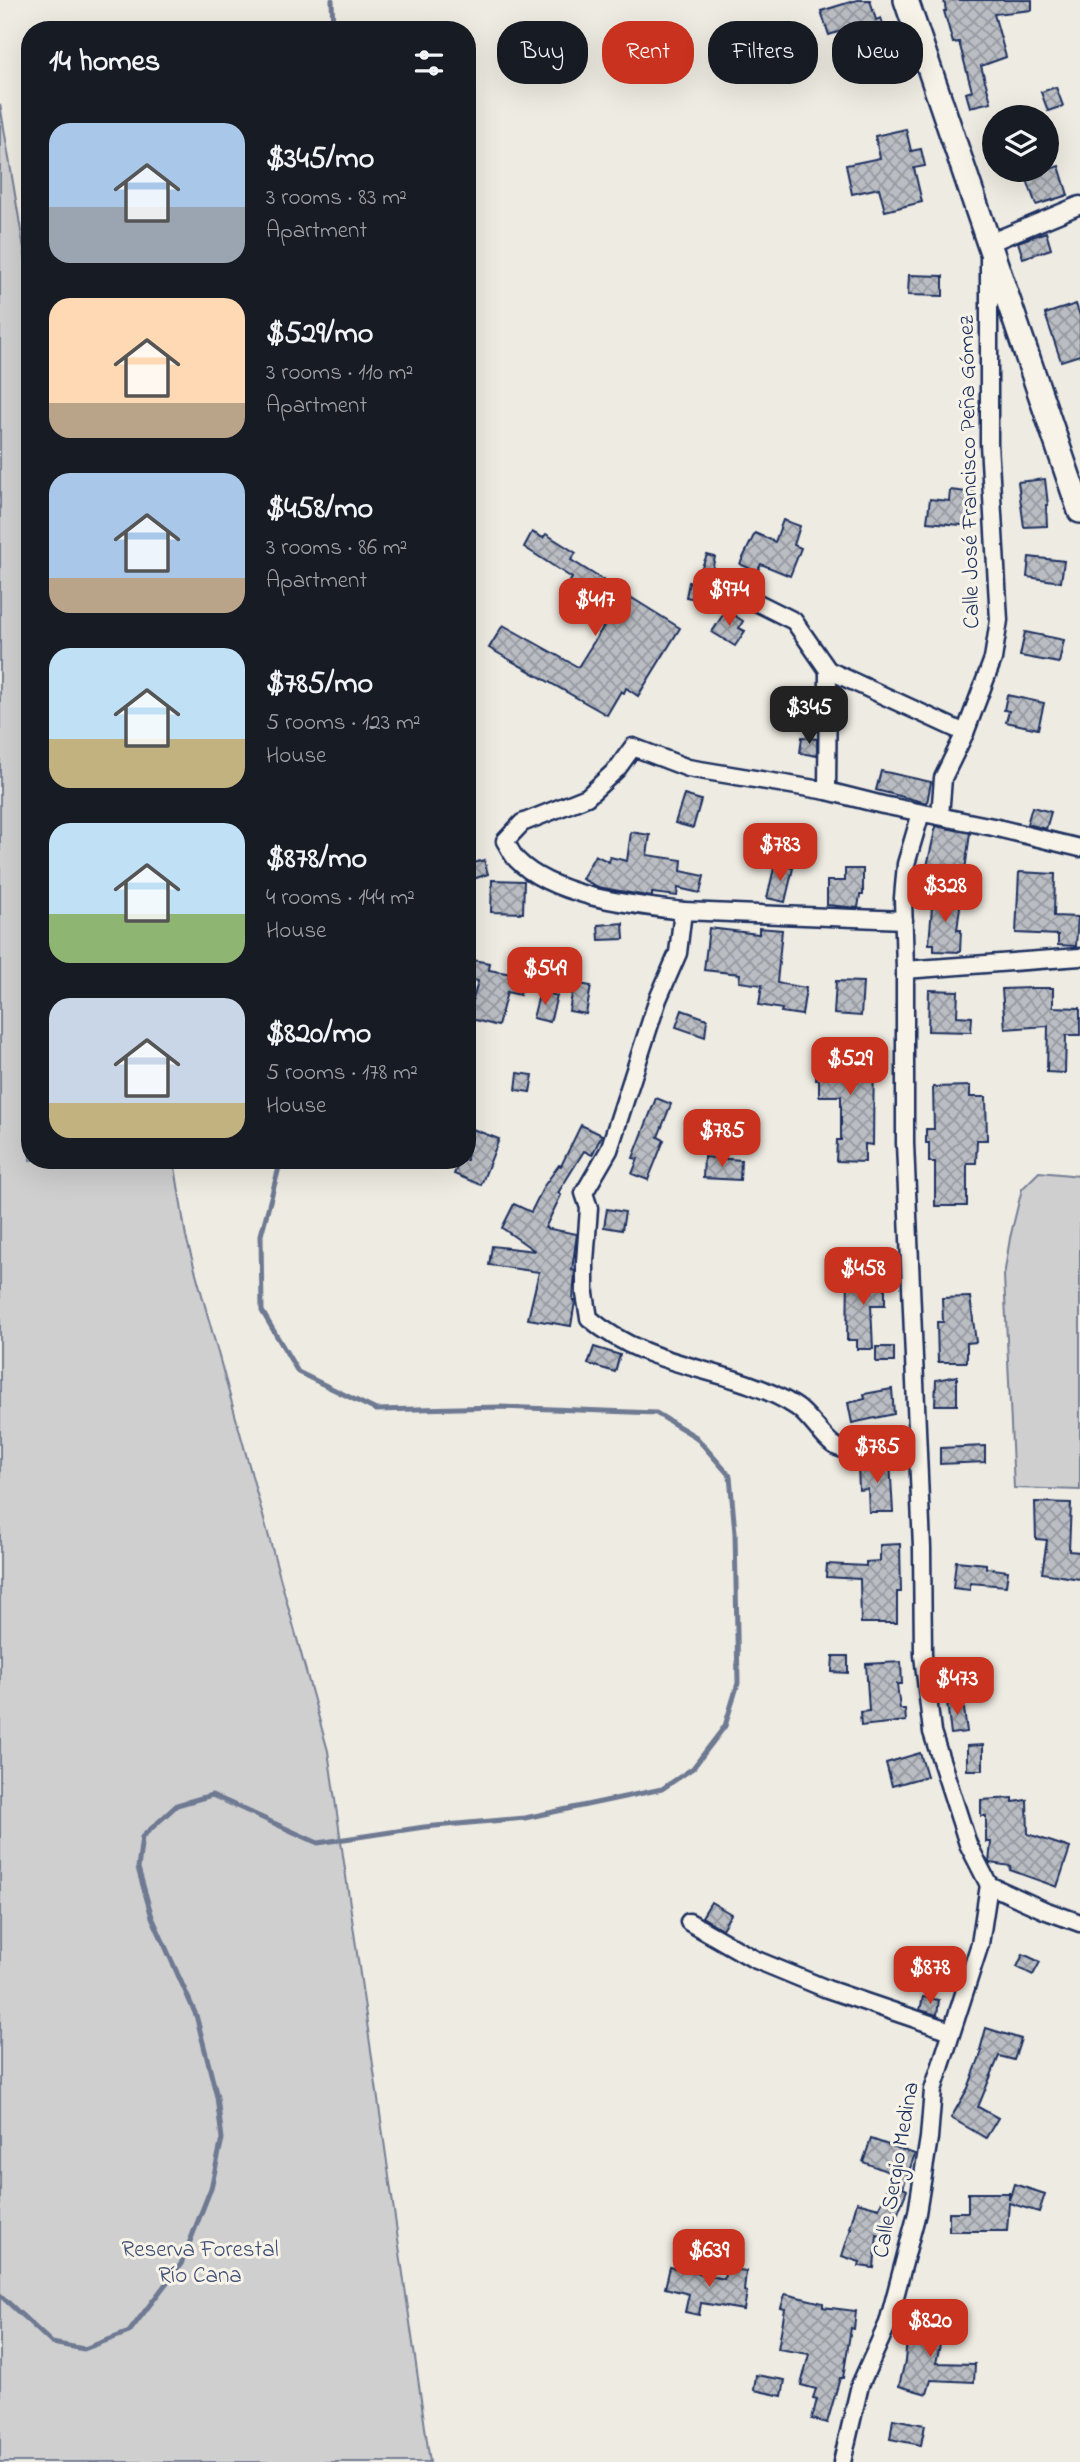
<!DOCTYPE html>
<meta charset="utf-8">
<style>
body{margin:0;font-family:"Indie Flower",sans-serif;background:#20242c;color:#f1f3f6;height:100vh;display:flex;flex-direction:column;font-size:26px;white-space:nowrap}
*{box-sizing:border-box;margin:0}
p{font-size:23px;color:#9ea1a6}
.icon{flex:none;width:38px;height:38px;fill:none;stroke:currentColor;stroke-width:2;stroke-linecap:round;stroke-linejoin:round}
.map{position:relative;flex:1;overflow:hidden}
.panel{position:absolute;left:21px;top:21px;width:455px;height:1148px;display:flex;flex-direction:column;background:#171b24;border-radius:28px;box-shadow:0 7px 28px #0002}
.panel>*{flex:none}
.hud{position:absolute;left:497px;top:21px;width:478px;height:63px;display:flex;gap:14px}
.controls{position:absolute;left:982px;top:105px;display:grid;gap:14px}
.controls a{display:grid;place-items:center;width:77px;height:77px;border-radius:50%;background:#171b24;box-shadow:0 7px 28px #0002;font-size:35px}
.price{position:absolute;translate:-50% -60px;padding:0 16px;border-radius:14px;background:#c8321e;color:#fff;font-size:23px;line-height:46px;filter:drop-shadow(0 2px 4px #0008)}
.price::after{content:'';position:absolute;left:50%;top:42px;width:21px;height:16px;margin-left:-10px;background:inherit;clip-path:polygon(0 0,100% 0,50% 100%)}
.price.active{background:#222;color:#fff}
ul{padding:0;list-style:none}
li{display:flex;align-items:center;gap:21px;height:175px;padding:0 28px}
li span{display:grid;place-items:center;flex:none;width:196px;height:140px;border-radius:21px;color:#555}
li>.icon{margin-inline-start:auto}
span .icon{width:84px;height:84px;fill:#fffc;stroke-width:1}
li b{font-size:30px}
h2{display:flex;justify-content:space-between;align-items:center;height:84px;padding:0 28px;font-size:30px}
.pill{padding:0 24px;border-radius:28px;background:#171b24;box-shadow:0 7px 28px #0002;font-size:24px;line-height:63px}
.pill.active{background:#c8321e;color:#fff}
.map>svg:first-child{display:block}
.park{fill:#cfcfcf;stroke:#757f96;stroke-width:2}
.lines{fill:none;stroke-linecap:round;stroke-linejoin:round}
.stream{stroke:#6e7992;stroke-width:5}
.building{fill:url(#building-cross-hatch);stroke:#1b2f5e;stroke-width:2}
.street-casing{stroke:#1b2f5e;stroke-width:21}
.secondary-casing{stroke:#1b2f5e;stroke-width:28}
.street{stroke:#f7f3e8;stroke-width:16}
.secondary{stroke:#f7f3e8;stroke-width:23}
.labels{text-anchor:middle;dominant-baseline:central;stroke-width:6;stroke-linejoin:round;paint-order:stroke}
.street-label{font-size:23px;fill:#1b2f5e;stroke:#f7f3e8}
.park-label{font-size:23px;fill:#3f4f75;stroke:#f7f3e8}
</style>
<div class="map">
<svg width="1080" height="2462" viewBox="0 0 1080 2462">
<defs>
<pattern id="building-cross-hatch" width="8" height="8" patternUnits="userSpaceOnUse" patternTransform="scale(1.75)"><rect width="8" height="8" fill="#babdc2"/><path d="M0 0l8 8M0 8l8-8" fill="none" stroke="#969aa1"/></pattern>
</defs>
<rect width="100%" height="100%" fill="#eeebe2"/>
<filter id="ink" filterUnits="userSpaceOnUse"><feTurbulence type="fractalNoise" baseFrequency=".0143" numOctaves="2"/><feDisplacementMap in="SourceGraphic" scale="14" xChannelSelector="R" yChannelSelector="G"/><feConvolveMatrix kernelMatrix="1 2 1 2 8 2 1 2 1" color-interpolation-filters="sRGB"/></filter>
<g filter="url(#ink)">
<g class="park">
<path d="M0,104L30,285V1160H174L186,1237L328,1751L430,2462H0Z"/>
<path d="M1039,1172L1080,1176V1490L1014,1488L1004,1276L1010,1238L1022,1189Z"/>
</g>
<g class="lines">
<g class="stream">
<path d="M332,0L333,30"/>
<path d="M0,2295L52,2343L84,2349L129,2332L181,2264L211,2188L222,2139L217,2097L196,2015L152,1917L138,1868L142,1837L177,1805L212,1795L318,1843L424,1827L525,1818L662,1789L693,1768L725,1726L738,1683L735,1533L730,1476L696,1437L656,1413L500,1407L376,1410L298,1372L262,1311L261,1235L281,1160"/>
</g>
</g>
<g class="building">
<path d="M857,0H870L876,20L881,18L887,35L863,43L857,26L829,35L821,11Z"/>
<path d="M944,0H1032V10L994,14L1006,57L981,66L991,102L970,107L966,93L972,91L959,42L953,43L944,11H946Z"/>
<path d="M1056,87L1063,106L1048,111L1041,92Z"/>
<path d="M906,129L911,151L921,149L925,166L914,168L922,202L885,211L879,188L852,194L846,165L880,158L875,136Z"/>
<path d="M1059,166L1068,195L1036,205L1026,177Z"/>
<path d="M1046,232L1051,249L1023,258L1018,242Z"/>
<path d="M909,275L943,276V296L908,295Z"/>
<path d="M1076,304L1080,316V355L1061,361L1045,314Z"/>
<path d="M1045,479L1048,505H1046L1047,526L1024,527L1018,482Z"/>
<path d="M950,490L975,493L972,526L927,522L930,499L949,501Z"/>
<path d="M783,520L800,526L794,545L801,548L790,576L761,564L757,572L740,564L755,533L775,542Z"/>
<path d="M532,532L543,538L546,534L576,553L571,560L680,628L638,696L626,688L624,693L621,691L607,715L489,648L503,625L578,667L612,613L567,586L572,578L524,547Z"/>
<path d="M707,555L715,557L705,601L686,597L689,582L695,583Z"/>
<path d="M1029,557L1064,561L1061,582L1027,577Z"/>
<path d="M726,610L743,621L739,628L745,631L735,646L712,632Z"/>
<path d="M1025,632L1064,640L1059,663L1020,656Z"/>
<path d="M1007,695L1044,703L1038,729L1006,722L1009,711L1004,710Z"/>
<path d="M802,737L817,739V756L800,753Z"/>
<path d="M881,771L931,782L927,803L876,790Z"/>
<path d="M684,795L701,800L693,828L675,823Z"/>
<path d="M1032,807L1051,812L1046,829L1027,824Z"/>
<path d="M936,826L970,833L965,870L948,866L945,880L925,875Z"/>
<path d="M631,832L650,835L647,855L682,860L681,871L704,876L700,893L678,888L677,896L652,893V897L598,887L582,879L595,855L609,862L610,857L627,861Z"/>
<path d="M484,860L488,874L467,881V865Z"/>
<path d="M775,864L793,868L785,902L767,898Z"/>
<path d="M845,869H863V895H860L858,908L827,905V881H845Z"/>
<path d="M1019,872L1055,874L1054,916L1078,917L1076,946L1058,945V935L1016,933Z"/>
<path d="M492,880L524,881L523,913L491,912Z"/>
<path d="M933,895L961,899L957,930H961L960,952L934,951V944H929Z"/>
<path d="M623,923L624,939L599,940L598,925Z"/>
<path d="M709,928L759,934V928L782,930L777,983L806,988L802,1015L781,1012L782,1009L759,1005L762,985L739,982L740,974L704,970Z"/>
<path d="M467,959L490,963L489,970L523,976L520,995L507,992L498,1026L468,1018L478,981L467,979Z"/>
<path d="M836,981L863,982L861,1016L834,1014Z"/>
<path d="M574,983L591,986L586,1014L569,1011Z"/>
<path d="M1032,988H1053V1007L1080,1008V1035H1066L1065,1073L1047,1072L1048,1026L1005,1029L1002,989Z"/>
<path d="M929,990L958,991L957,1016L972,1017L971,1032L928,1031Z"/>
<path d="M540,991L557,996L550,1022L533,1018Z"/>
<path d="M682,1010L707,1019L705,1037L676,1027Z"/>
<path d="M844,1046L874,1047L873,1145L865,1144V1162L836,1161L837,1140H841V1096H819V1080H816L817,1052H843Z"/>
<path d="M518,1073L533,1075L530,1092L516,1090Z"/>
<path d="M970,1086V1097H986L987,1140H977L976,1163H967V1206H935V1162H929V1143H926V1129H934L933,1087Z"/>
<path d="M656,1098L671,1104L658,1137L664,1140L648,1180L632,1174L638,1159L633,1158Z"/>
<path d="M581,1125L602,1135L592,1155L584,1151L558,1193L561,1195L545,1228L577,1234L572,1270L575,1271L573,1301H575L571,1326L528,1319L539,1272L489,1265L492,1246L535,1251L502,1228L514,1204L531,1212L544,1186L559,1165L561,1166Z"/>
<path d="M467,1127L499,1139L481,1185L454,1174L460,1160H467Z"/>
<path d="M704,1157L741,1160L740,1180L703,1178Z"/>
<path d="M607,1209L625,1212L622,1230L604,1227Z"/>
<path d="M848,1274L885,1275V1305H871L873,1349H857V1340H847Z"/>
<path d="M970,1297L976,1342L967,1343V1362H938L937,1322H943L942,1298Z"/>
<path d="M594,1347L620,1355L615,1372L588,1364Z"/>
<rect x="876" y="1347" width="18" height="15"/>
<path d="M957,1376V1405H935L936,1380Z"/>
<path d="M892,1389L894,1414L852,1423L848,1403L865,1399L864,1394Z"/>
<path d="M985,1446V1462L940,1464V1448Z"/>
<path d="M890,1461L893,1512H869L868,1489L859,1490L858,1466H865V1462Z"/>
<path d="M1035,1502L1071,1503L1069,1551L1080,1552V1579L1042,1573L1047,1540L1036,1539Z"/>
<path d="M900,1544L901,1592H897V1623H861L860,1579L826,1577L827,1564L866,1566V1562L880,1561V1545Z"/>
<path d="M956,1561L986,1564V1568L1008,1571L1006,1586L970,1583V1590L953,1588Z"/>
<path d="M833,1656H848V1673L832,1672Z"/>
<path d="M901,1662L902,1684H897L900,1709H905L906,1721L861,1726L860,1712L869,1711L866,1664Z"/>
<path d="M963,1701L967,1732L951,1734L947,1702Z"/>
<path d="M983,1745V1770H967V1746Z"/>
<path d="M920,1753L927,1776L892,1786L886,1763Z"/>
<path d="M1013,1798V1802L1027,1800L1028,1834L1070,1848L1057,1887L1010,1870L1011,1866L989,1863L991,1842H986V1816H981V1800Z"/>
<path d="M711,1902L731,1914L722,1929L702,1917Z"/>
<path d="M1023,1954L1040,1962L1033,1975L1017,1967Z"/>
<path d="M923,1997L939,2000L937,2015L920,2010Z"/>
<path d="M986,2028L1021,2039L1014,2060L999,2056L978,2107L998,2118L986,2138L951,2118L968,2088L982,2051L980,2050Z"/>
<path d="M871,2139L915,2154L903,2188L907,2190L888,2238L877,2235L874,2268L859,2266L860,2262L842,2256L851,2228H850L857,2202L879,2208L894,2174L863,2162Z"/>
<path d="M1014,2184L1045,2194L1039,2212L1009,2203L1007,2231H949V2212H968V2193H1009V2200Z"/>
<path d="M670,2267L724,2279L726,2268L746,2271L744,2291L747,2292L744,2310L701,2303L699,2315L685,2312L689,2294L665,2288Z"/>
<path d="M785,2294L823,2303V2307L856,2311L854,2329L851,2328L843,2378H840L827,2423L812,2419L817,2399L813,2398L816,2389L801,2385L809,2354L778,2349L785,2309L781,2308Z"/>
<path d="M918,2316L945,2322L936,2363L975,2364L974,2382L931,2380L927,2394L899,2386L905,2361L907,2339L913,2340Z"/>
<path d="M756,2375L785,2380L782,2396L754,2390Z"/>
<path d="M893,2419L925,2425L921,2445L890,2439Z"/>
</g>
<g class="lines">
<g class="street-casing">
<g id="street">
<path d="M724,586L794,621L828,670L965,733"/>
<path d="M827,791L828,670"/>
<path d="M921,813L906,864L903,898L905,970V1143L922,1548L923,1655L932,1732L968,1844L989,1885"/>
<path d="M940,816L943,778L965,733L993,659L999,620L989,443V243L1080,205"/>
<path d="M683,911C634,905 553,897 517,860C512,855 509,847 505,841L522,823L587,797L617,769L633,747L688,768L827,791L883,805L993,827L1080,848"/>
<path d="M904,920L683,911L678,953L658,999L609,1150L584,1193L589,1208L585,1262V1294L589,1318C652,1372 730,1365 795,1406C810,1415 824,1441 837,1447C857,1456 896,1446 917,1444"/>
<path d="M905,970L1080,957"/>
<path d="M989,1885L1044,1910L1080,1923"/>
<path d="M689,1922L754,1959L827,1989L951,2031"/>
<path d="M842,2462L860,2385L888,2323L917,2213L929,2138L933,2090L980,1944L989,1885"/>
</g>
</g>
<g class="secondary-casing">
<path id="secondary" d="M906,0L1080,511"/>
</g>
<use href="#street" class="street"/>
<use href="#secondary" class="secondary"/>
</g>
</g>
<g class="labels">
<g class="street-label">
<text transform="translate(970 472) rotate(-91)">Calle José Francisco Peña Gómez</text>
<text transform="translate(897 2170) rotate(-80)">Calle Sergio Medina</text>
</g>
<g class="park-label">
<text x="200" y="2250">Reserva Forestal<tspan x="200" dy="26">Río Cana</tspan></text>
</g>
</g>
</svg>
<div class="controls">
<a><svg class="icon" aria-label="layers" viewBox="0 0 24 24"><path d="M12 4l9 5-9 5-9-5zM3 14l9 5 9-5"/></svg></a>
</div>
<b class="price" style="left:729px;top:628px">$974</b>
<b class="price" style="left:595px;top:638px">$417</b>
<b class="price active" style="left:809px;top:746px">$345</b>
<b class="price" style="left:780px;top:883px">$783</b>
<b class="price" style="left:945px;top:924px">$328</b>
<b class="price" style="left:545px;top:1007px">$549</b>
<b class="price" style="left:850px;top:1097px">$529</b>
<b class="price" style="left:722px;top:1169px">$785</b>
<b class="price" style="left:863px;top:1307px">$458</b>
<b class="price" style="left:877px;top:1485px">$785</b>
<b class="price" style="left:957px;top:1717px">$473</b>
<b class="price" style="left:930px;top:2006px">$878</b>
<b class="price" style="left:709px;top:2289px">$639</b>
<b class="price" style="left:930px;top:2359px">$820</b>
<div class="hud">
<a class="pill">Buy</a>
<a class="pill active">Rent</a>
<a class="pill">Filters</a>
<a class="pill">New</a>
</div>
<section class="panel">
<h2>14 homes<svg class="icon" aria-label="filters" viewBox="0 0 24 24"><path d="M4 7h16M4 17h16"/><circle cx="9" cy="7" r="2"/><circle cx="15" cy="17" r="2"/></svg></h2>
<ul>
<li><span style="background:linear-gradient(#a9c7e8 60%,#9aa5b1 0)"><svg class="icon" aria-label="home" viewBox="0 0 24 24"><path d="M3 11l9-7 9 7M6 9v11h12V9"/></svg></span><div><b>$345/mo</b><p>3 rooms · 83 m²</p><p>Apartment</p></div></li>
<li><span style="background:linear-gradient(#ffd9b3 75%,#b9a48a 0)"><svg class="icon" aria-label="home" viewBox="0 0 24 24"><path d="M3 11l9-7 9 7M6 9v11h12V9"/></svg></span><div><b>$529/mo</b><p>3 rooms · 110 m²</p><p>Apartment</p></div></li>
<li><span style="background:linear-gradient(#a9c7e8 75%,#b9a48a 0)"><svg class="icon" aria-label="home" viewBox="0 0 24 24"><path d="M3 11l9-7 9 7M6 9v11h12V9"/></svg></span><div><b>$458/mo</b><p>3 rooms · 86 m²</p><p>Apartment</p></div></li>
<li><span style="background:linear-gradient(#bfe0f5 65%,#c2b280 0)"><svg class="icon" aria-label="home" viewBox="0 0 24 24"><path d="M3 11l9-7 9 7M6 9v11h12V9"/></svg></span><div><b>$785/mo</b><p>5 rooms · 123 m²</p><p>House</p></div></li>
<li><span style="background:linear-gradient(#bfe0f5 65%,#8fb573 0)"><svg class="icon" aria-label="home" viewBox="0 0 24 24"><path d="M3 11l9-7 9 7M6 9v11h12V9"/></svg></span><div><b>$878/mo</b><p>4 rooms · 144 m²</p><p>House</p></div></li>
<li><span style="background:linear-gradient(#c9d6e8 75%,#c2b280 0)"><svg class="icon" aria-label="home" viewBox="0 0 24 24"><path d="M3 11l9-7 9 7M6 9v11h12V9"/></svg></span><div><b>$820/mo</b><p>5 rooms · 178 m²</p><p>House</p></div></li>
</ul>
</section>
</div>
